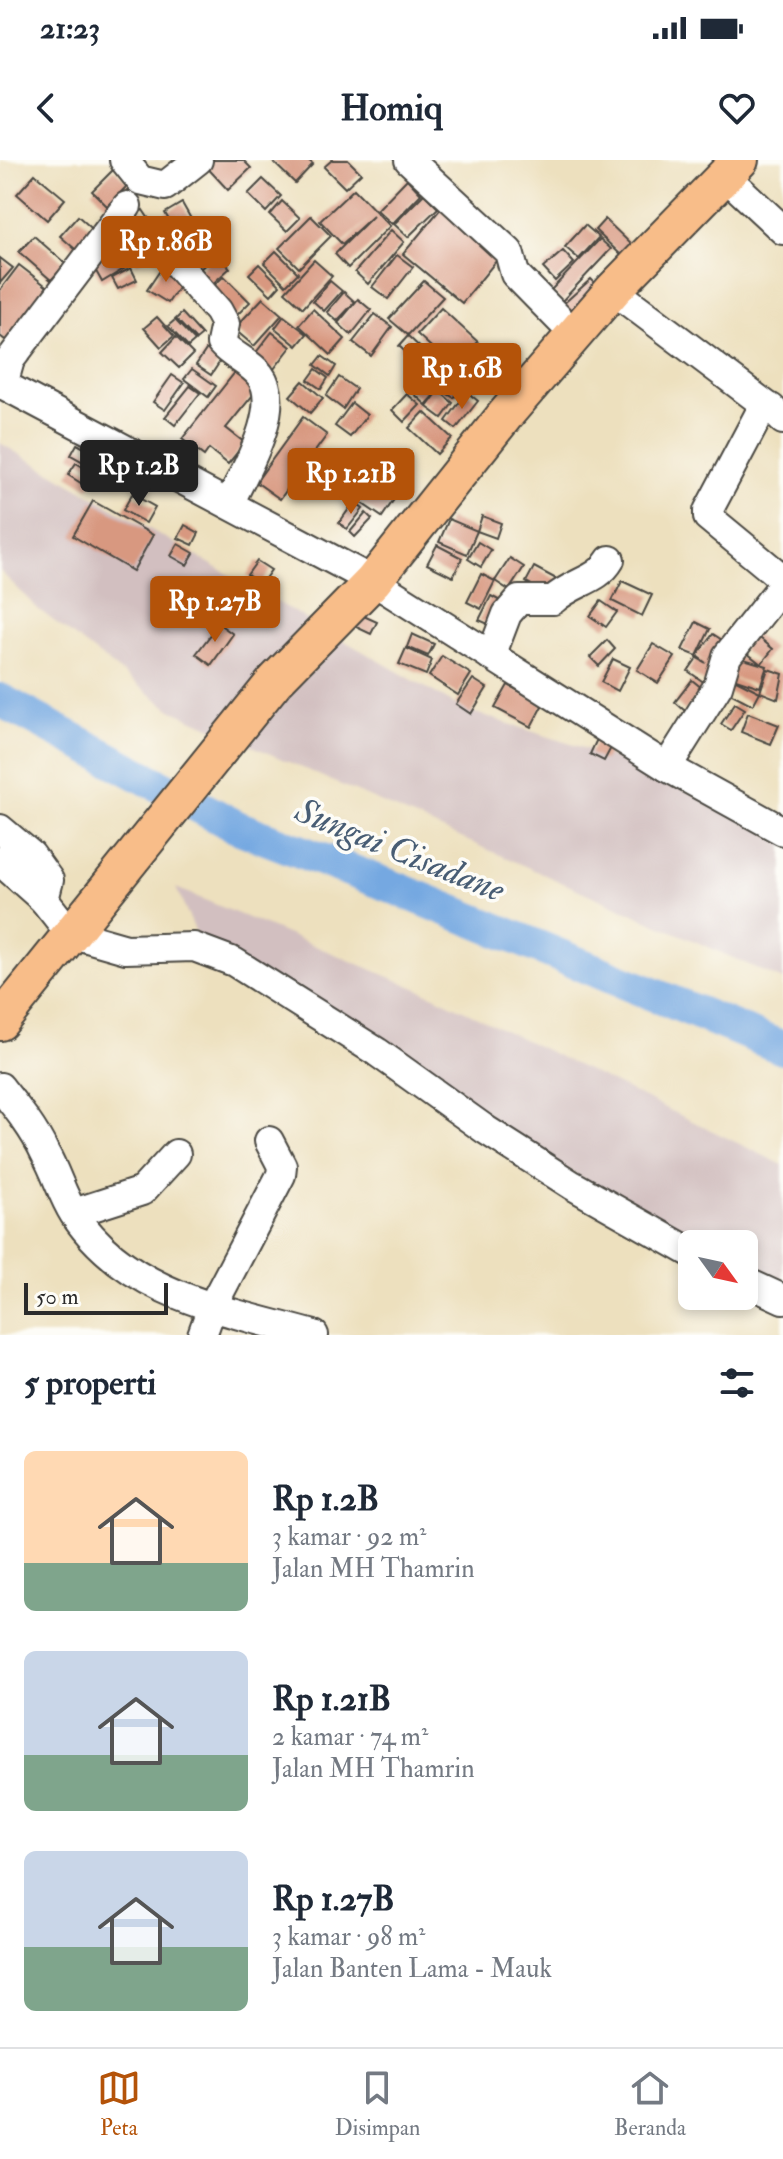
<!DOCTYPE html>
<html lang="id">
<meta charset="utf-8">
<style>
body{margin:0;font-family:"IM FELL Double Pica",serif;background:#f2f2f3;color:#1f2937;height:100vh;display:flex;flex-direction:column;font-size:30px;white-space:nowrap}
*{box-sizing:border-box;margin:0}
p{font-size:26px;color:#747a83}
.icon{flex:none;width:44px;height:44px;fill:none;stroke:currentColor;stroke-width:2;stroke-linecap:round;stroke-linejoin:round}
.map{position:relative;height:1175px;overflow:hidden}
.drawer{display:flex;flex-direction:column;background:#fff;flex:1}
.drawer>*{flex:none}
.needle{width:52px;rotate:123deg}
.tools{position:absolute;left:678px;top:1070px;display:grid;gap:16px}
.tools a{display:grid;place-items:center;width:80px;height:80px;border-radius:12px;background:#fff;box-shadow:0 4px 12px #0003;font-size:40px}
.scale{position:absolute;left:24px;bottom:20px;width:144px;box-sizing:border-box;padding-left:8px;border:4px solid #2b2b2b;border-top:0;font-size:22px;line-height:28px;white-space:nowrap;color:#2b2b2b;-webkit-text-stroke:6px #fdfcf7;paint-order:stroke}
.price{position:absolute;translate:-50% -68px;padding:0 18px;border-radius:8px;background:#b45309;color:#fff;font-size:26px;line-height:52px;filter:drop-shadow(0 2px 4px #0008)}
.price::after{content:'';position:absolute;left:50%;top:48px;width:24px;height:18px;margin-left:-12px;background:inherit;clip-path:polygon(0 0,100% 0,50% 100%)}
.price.current{background:#222;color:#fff}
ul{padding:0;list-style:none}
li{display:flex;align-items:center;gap:24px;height:200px;padding:0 24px}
li span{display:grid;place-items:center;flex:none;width:224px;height:160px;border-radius:12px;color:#555}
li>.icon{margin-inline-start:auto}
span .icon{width:96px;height:96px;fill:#fffc;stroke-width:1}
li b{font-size:34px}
h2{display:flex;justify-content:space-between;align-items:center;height:96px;padding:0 24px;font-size:34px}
.status{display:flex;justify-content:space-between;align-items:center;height:56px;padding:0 40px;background:#fff;direction:ltr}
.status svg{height:22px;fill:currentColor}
header{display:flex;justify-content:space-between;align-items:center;height:104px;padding:0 24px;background:#fff;font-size:36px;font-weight:700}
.tab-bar{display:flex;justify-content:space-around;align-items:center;height:112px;border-top:2px solid #e0e1e3;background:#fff;font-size:22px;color:#747a83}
.tab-bar a{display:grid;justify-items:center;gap:4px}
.tab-bar .current{color:#b45309}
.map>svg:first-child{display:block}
.industrial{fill:#d2bfc0}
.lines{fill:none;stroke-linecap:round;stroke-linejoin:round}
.river{stroke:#74a8e1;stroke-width:34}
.building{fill:#d89880}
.minor-casing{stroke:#484641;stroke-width:32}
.major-casing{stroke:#484641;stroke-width:40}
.minor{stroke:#fff;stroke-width:28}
.major{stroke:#f8bd89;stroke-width:36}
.labels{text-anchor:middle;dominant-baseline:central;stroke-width:7;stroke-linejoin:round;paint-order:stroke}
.water-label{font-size:36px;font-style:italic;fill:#485d74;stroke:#fdfcf7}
</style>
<div class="status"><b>21:23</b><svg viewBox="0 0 49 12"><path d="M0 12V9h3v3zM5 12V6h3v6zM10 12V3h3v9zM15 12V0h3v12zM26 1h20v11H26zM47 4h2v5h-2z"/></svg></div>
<header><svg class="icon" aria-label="back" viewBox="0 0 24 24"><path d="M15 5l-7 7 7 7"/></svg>Homiq<svg class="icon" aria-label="heart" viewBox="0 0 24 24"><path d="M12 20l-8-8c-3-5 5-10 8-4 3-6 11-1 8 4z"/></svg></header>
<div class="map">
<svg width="783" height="1175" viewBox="0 0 783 1175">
<rect width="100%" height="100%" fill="#fdfcf7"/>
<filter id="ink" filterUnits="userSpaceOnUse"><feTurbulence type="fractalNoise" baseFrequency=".0125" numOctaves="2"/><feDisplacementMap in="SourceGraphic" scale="16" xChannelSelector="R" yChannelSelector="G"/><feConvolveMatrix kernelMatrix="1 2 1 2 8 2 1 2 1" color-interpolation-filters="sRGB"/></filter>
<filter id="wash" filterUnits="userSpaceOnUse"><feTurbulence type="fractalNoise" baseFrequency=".006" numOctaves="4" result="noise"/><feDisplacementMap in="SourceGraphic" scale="32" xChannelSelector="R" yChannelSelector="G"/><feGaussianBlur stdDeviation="1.8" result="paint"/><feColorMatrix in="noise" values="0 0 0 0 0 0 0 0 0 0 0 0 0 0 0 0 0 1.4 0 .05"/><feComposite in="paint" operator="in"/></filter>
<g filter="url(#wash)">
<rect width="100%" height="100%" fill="#ede0be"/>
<g class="industrial">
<path d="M0,283L463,549L639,606L783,681V820L171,550L38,449L0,411Z"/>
<path d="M176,728L430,834L783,1005V1130L744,1113V1084H692L206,795Z"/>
</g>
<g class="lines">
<path class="river" d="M0,540L237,667L393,727L783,888"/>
</g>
<g id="blocks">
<g class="building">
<path d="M204,0H243L251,8L228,30L202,2Z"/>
<path d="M271,0H308L313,4L295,23Z"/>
<path d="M332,0H348L361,13L345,28L324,7Z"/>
<path d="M114,9L129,24L107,46L92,31Z"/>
<path d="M35,14L65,39L47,60L17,34Z"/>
<path d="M263,19L281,36L266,52L248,34Z"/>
<path d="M407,19L421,34L392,64L377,50Z"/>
<path d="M354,29L390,66L348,108L335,94L373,56L342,84L320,61Z"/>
<path d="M424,34L438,48L408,77L394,64Z"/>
<path d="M282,41L300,58L287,71L270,55Z"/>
<path d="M182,43L195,66L178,76L165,53Z"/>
<path d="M442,47L501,95L462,143L403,94Z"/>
<path d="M143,50L153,65L141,73L131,58Z"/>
<path d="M78,56L99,75L82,95L60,76Z"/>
<path d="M311,56L331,76L299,108L279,88Z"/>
<path d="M605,59L632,85L622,96L595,70Z"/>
<path d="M585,65L599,77L579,99L565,87Z"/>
<path d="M391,70L404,82L368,124L355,112Z"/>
<path d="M152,72L165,92L155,98L143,78Z"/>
<path d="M200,73L215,91L193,109L179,92Z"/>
<path d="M34,76L66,104L51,120L19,92Z"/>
<path d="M141,79L149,96L137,103L128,86Z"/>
<path d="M600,79L611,89L562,141L551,130Z"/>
<path d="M118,90L127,107L102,122L92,104Z"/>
<path d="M276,91L298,113L286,125L264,103Z"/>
<path d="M563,91L574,103L555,121L543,108Z"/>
<path d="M217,93L230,108L209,127L196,113Z"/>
<path d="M397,95L413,107L388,139L372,127Z"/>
<path d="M0,98L13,108L0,123Z"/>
<path d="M314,100L332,116L303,148L285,132Z"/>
<path d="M259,104L280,125L271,135L249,114Z"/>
<path d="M19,105L50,129L9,183L0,176V130Z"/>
<path d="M163,106L184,119L168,143L147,130Z"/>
<path d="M131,108L137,120L118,129L112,118Z"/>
<path d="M224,116L250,142L231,161L205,134Z"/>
<path d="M591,119L601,129L571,157L561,146Z"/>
<path d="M330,121L342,131L324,151L313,141Z"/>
<path d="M424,121L443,137L408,175L389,159Z"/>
<path d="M344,132L355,142L337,161L327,152Z"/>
<path d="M263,138L282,155L254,186L234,169Z"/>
<path d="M358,139L371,150L351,175L338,163Z"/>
<path d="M441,148L478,182L454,208L417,174Z"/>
<path d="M313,149L345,179L331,195L299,165Z"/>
<path d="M182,153L202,175L196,180L176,159Z"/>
<path d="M375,154L392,167L371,196L353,182Z"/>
<path d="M284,156L307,174L297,186L275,168Z"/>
<path d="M157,157L174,176L161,187L144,168Z"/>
<path d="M175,160L195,181L188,187L168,166Z"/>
<path d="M272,172L291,187L270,214L251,199Z"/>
<path d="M408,176L427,194L418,204L399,186Z"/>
<path d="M176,177L193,194L179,208L162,192Z"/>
<path d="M210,184L225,194L211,215L196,205Z"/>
<path d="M322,196L336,206L330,216L315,205Z"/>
<path d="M240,206L262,224L226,268L245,283L228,304L209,289L204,296L182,279Z"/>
<path d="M192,209L216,226L208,237L184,219Z"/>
<path d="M316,209L328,218L321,229L308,220Z"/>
<path d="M172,215L184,223L165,250L153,242Z"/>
<path d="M339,217L356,229L343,249L326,236Z"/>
<path d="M423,217L453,243L442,258L427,247L438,232L426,245L410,230Z"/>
<path d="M441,217L460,229L454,238L435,226Z"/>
<path d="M303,221L323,238L310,253L290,236Z"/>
<path d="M190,226L200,233L175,265L165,257Z"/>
<path d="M467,232L478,241L456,269L446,261Z"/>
<path d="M407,234L420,245L404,262L392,250Z"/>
<path d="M352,243L367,255L350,277L335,266Z"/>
<path d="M424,252L452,278L437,294L409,268Z"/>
<path d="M303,257L327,275L280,339L256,322Z"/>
<path d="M77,284L101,297L94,308L71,295Z"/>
<path d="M338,301L352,310L342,325L328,316Z"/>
<path d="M76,303L97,315L89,328L68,315Z"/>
<path d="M374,315L399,332L382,357L357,340Z"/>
<path d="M132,334L155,347L146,363L123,350Z"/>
<path d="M93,341L153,375L133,411L73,376Z"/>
<path d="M354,342L363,349L347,369L339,363Z"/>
<path d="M366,353L372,359L355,377L350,372Z"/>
<path d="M482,356L501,363L496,378L477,371L467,394L439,382L449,359L477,371Z"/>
<path d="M185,365L199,373L193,385L178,378Z"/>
<path d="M478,382L491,390L481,407L468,399Z"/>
<path d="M178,384L194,393L187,405L171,396Z"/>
<path d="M437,385L462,398L453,417L427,404Z"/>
<path d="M510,398L524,407L509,430L495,421Z"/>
<path d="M257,401L271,410L261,424L247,415Z"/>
<path d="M534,407L560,421L552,436L526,422Z"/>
<path d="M481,414L495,421L481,449L467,442Z"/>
<path d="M622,421L652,435L642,456L612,441Z"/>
<path d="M249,422L262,430L256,440L243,431Z"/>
<path d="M491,436L506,444L495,467L479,460Z"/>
<path d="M601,441L617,452L606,467L590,456Z"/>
<path d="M357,453L377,462L371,474L352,465Z"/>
<path d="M696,462L710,469L697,496L682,490Z"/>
<path d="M219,464L233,474L211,505L196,494Z"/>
<path d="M412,474L434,484L428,496L407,487Z"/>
<path d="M713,474L728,484L712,528L688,511L697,498L706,503L697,496Z"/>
<path d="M755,474L773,489L761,504L742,489Z"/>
<path d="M607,480L615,489L599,506L590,497Z"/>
<path d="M653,484L675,497L658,523L637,510Z"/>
<path d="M406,488L432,500L426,515L399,504Z"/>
<path d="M442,496L471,514L458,535L429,516Z"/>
<path d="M737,497L767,506L760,527L730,517Z"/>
<path d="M613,499L630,507L618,531L601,522Z"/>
<path d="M768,509L783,514L778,539L760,532Z"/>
<path d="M730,517L760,532L753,545L724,530Z"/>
<path d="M473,519L487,528L471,554L456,544Z"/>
<path d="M692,520L703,529L685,551L675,542Z"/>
<path d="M508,525L543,544L531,567L495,548Z"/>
<path d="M735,543L745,549L731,570L721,564Z"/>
<path d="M748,553L779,565L771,584L741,572Z"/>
<path d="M598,577L613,584L604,601L590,594Z"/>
</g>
</g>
</g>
<g filter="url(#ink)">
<use href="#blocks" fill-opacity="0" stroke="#484641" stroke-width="2"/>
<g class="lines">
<g class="minor-casing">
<g id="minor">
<path d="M124,0L140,20L165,26L198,0"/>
<path d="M409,0L509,92L515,114L575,175"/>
<path d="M724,15L783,70"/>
<path d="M177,104L218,151L225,164L221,183C232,196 250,202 260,215C284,247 244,312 229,344"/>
<path d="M613,130L767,246"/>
<path d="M0,223L373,421L667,607L783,671"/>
<path d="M3,225L10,200L127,46"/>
<path d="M783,260L771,248L762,249L708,351V357L783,419"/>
<path d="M491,496L507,454L519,440H553C574,421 598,421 610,400"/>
<path d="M667,607L718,526L727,496L783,425"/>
<path d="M0,669L31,695L49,720L44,740"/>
<path d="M0,701L44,740L70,773L126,789L194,787L234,802L377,892L486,970L572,1025L692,1093"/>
<path d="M0,927C16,947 34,969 45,993C56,1012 62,1035 74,1054C129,1136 225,1150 314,1175"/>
<path d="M74,1053L142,1031L176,994"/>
<path d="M744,1121L783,1139"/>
<path d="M202,1175L212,1147L281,1015L282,1006L269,981"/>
</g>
</g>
<g class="major-casing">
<path id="major" d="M0,862L275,521L373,421L506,254L613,130L740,0"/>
</g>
<use href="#minor" class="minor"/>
<use href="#major" class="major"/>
</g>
</g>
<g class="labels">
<g class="water-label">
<text transform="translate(400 690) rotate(22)">Sungai Cisadane</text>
</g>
</g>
</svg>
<div class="tools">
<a><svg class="needle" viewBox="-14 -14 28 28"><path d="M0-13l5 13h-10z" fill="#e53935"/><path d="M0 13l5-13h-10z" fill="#747a83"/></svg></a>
</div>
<div class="scale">50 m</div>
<b class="price" style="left:166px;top:124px">Rp 1.86B</b>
<b class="price" style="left:462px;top:251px">Rp 1.6B</b>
<b class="price current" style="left:139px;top:348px">Rp 1.2B</b>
<b class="price" style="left:351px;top:356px">Rp 1.21B</b>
<b class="price" style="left:215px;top:484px">Rp 1.27B</b>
</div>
<section class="drawer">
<h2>5 properti<svg class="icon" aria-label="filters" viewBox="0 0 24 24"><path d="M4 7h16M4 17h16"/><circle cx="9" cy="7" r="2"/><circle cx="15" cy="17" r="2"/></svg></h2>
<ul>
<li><span style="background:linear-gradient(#ffd9b3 70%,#7fa58c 0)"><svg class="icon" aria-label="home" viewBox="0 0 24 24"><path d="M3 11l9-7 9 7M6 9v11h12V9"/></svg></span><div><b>Rp 1.2B</b><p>3 kamar · 92 m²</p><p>Jalan MH Thamrin</p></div></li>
<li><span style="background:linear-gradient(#c9d6e8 65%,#7fa58c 0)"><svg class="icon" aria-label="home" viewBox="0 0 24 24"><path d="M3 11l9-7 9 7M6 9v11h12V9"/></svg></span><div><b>Rp 1.21B</b><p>2 kamar · 74 m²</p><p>Jalan MH Thamrin</p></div></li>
<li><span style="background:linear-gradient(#c9d6e8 60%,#7fa58c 0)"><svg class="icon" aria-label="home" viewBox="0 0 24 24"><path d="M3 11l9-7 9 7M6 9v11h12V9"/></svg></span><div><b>Rp 1.27B</b><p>3 kamar · 98 m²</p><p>Jalan Banten Lama - Mauk</p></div></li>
</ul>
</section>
<nav class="tab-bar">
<a class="current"><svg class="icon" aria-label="map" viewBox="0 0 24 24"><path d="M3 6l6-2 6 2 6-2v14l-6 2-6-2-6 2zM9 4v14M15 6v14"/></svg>Peta</a>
<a><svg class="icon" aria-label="saved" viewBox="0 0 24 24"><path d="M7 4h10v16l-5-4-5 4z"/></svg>Disimpan</a>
<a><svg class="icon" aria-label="home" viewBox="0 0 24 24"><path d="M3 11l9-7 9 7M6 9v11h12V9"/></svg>Beranda</a>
</nav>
